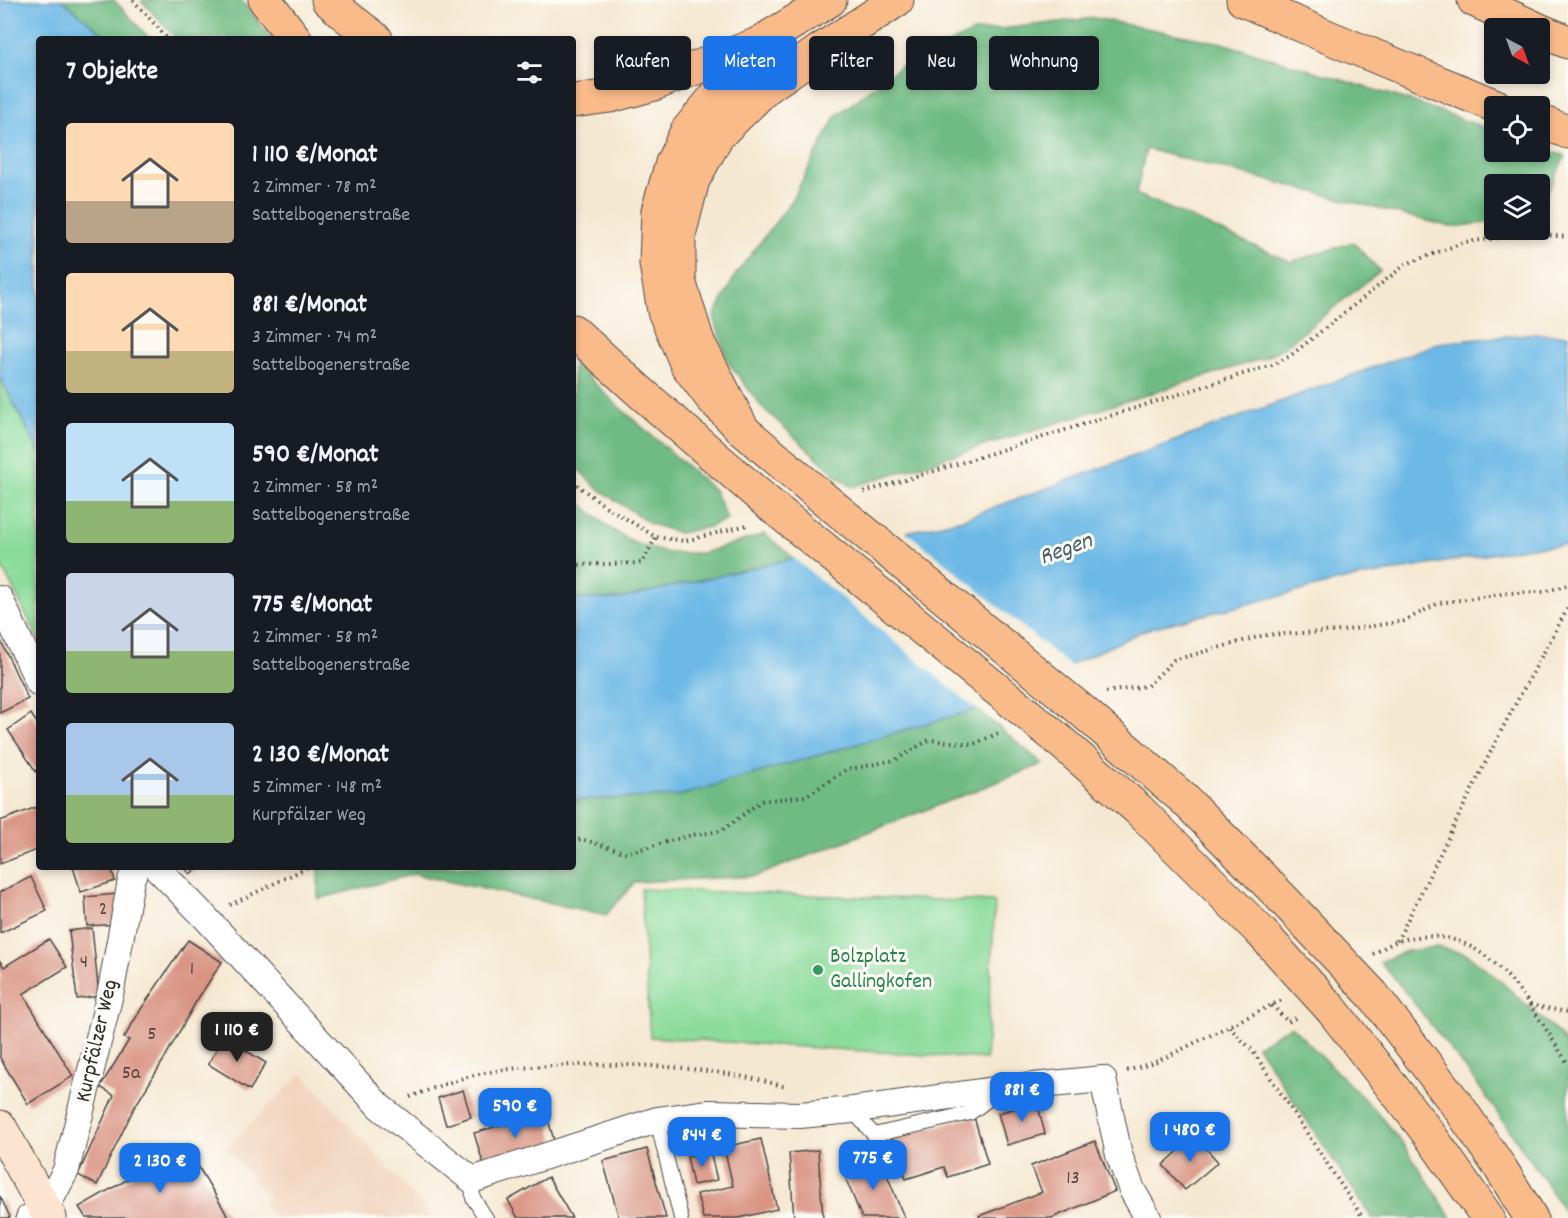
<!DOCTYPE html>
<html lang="de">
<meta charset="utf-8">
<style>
body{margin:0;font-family:Dekko,sans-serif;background:#242831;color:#f1f3f6;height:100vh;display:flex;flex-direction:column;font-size:22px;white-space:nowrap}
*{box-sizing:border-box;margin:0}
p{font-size:20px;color:#9ea1a6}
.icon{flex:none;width:33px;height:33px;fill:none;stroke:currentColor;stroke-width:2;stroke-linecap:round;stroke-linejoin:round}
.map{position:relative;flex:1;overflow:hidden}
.details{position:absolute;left:36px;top:36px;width:540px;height:834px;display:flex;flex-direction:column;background:#171b24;border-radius:6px;box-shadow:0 3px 9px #0003}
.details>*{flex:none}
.guide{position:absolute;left:594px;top:36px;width:570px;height:54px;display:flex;gap:12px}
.needle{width:39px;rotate:139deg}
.tools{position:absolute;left:1484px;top:18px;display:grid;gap:12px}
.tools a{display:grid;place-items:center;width:66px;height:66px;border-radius:6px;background:#171b24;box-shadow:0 3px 9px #0003;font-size:30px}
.price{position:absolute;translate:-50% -51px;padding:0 14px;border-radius:12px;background:#1a73e8;color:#fff;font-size:20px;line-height:39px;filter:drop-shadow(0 2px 3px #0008)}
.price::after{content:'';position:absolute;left:50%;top:36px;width:18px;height:14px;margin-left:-9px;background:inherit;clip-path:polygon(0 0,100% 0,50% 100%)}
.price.active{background:#222;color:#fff}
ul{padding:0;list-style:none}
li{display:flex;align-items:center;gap:18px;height:150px;padding:0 30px}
li span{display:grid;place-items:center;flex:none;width:168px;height:120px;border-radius:6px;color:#555}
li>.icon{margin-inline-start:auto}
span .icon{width:72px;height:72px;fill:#fffc;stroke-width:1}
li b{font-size:26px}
h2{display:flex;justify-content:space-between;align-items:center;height:72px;padding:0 30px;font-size:26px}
.chip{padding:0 21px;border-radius:6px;background:#171b24;box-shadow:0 3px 9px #0003;font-size:21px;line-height:54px}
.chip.active{background:#1a73e8;color:#fff}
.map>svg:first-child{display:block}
.built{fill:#f2d4be}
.green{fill:#8bdb9b;stroke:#5b8363;stroke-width:1.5}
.forest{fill:#70bb83;stroke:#4e7357;stroke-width:1.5}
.water{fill:#6db9e6;stroke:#4c7288;stroke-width:1.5}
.pier{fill:#f5e8d1}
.building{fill:#d99484}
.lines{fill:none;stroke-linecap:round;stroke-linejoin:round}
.service-casing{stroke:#494744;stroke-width:16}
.minor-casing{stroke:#494744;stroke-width:28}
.secondary-casing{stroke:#494744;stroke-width:35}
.trunk-casing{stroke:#494744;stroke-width:35}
.motorway-casing{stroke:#494744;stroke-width:35}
.path{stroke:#494744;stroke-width:4;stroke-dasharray:1.5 4.5;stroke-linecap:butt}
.service{stroke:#fff;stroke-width:14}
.minor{stroke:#fff;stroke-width:26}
.secondary{stroke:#fde4d1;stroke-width:33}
.trunk{stroke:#fabb8b;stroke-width:33}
.motorway{stroke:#fabb8b;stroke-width:33}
.trunk-bridge-casing{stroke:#494744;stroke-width:35;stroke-linecap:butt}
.trunk-bridge{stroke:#fabb8b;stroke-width:33}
.leisure-dot{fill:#2e9e5b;stroke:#fdfcf7;stroke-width:2}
.labels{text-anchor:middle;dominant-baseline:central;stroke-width:6;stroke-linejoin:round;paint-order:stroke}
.number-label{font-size:20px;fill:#564541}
.leisure-label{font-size:22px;fill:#27864d;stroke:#fdfcf7;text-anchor:start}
.street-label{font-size:22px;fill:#2b2b2b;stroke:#fdfcf7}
.water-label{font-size:24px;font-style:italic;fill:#425d6c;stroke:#fdfcf7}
</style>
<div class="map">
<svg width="1568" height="1218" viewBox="0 0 1568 1218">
<rect width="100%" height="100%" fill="#fdfcf7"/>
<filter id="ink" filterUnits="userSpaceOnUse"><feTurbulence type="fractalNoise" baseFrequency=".0167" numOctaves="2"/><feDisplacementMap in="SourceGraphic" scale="12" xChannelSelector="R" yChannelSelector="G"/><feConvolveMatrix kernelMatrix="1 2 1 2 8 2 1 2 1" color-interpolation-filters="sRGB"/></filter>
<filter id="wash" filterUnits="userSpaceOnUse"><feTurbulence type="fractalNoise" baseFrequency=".008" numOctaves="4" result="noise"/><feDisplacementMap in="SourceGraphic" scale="24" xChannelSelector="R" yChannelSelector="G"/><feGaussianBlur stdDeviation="1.35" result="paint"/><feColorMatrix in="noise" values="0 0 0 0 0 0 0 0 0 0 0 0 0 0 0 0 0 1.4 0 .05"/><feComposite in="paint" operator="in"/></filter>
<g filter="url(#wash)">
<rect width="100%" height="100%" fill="#f5e8d1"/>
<path class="built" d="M302,1073L434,1218H275L263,1202L269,1198L226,1148Z"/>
<g class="green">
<path d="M0,377L39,452V640L0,563Z"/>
<path d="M641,889L995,902L986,1059L650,1037Z"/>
</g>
<g class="forest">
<path d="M62,0H114L150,39H109Z"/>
<path d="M141,0H241L272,39H177Z"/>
<path d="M1094,18L1222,43L1417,103L1494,131V152H1539V147L1565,156L1539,211V184H1494V222L1451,227L1146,149L1136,194L1291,262L1353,242L1380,271L1284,347L1264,358L852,487L839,478L761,406L728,362L714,317L736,274L791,202L836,116L901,66L974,32Z"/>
<path d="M573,362L618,406L714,490L727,519L709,527L679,533L651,524L597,488L573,464Z"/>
<path d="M573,496L609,528L634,543L668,553H703L765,534L794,558L619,599H573Z"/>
<path d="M977,709L1043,764L756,876L635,882L606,915L414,874L318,899V867H573V800L678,796Z"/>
<path d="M1437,947L1467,954L1497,978L1561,1036L1568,1048V1218L1541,1175L1475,1081L1400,985L1380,962L1407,951Z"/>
<path d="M1291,1026L1375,1110L1402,1143L1433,1189L1451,1218H1372L1257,1046Z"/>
</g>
<g class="water">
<path d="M0,0H62L109,39H39V452L0,377Z"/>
<path d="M1527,334L1568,335V545L1530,547L1344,580L1147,629L977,709L678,796L573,800V599H619L963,519L1439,343Z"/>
</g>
<path class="pier" d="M904,530L948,565L1072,668L980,712L791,556Z"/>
<g id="blocks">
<g class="building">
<path d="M0,639L28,699L0,713Z"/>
<path d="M31,714L39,726V776L8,730Z"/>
<path d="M39,806V849L0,864V821Z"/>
<path d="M73,867H111L115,881L81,892Z"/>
<path d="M184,867H198L190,874Z"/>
<path d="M31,877L47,911L0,933V892Z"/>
<path d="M117,894L120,924L87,926L85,897Z"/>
<path d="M92,928L99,996L77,999L69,931Z"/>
<path d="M49,939L67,967L23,994L73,1076L28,1104L0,1058V961L4,967Z"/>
<path d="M188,940L222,962L197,1000L163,1061L134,1108L97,1185L78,1175L114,1095L100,1087L129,1040L124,1038L141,1009Z"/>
<path d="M224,1037L266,1063L250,1090L208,1064Z"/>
<path d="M463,1090L471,1117L446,1125L438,1098Z"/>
<path d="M1037,1102L1045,1134L1007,1145L998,1113Z"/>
<path d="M546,1112L555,1144L484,1166L474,1133Z"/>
<path d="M974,1117L988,1164L948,1177L944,1167L906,1179L892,1137Z"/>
<path d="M1195,1136L1218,1162L1185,1190L1163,1165Z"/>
<path d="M761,1139L777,1209L739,1218H703L697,1194L733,1186L724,1147Z"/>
<path d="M1095,1141L1115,1191L1052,1218H980L979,1216L1042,1192L1031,1166Z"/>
<path d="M186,1146L229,1218H86L79,1207Z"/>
<path d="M647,1149L666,1218H619L603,1161Z"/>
<path d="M818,1150L823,1218H794L789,1153Z"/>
<path d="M710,1151L717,1180L693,1185L687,1156Z"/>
<path d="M880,1157L901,1210L905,1218H862L843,1172Z"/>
<path d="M548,1177L572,1218H518L508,1200Z"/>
<path d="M0,1196L10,1217L8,1218H0Z"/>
</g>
</g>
</g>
<g filter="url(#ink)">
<use href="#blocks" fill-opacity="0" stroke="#494744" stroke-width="1.5"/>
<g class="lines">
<g class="service-casing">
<g id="service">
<path d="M852,1110L874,1135L970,1113L994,1095"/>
<path d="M657,1120L681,1218"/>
<path d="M472,1180L473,1198L486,1218"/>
</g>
</g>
<g class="minor-casing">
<g id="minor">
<path d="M0,599L39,683"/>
<path d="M156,867L205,917L380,1107L472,1180L657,1120L707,1113L800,1115L852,1110L1001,1089L1103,1079L1119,1155L1132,1190L1148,1218"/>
<path d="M29,1218L45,1210L66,1170L111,990L131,880L136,867"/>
</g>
</g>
<g class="secondary-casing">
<path id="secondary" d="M0,1127L50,1218"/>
</g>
<g class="trunk-casing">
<g id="trunk">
<path d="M265,0L295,39"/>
<path d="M328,0L345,15L376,39"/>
<path d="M758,44L687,131L672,163L658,211L656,264L664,311L687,365L711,397L743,430L811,488"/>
<path d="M573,101L610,96L654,84L758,44L830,0"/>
<path d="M573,331L638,390L768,503"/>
<path d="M1373,995L1460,1109L1501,1169L1531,1218"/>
<path d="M1332,1010L1429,1134L1488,1218"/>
</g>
</g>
<g class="motorway-casing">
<g id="motorway">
<path d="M1243,0L1333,39L1496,106"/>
<path d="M1474,0L1535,28"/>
<path d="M1539,30L1568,42"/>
<path d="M1539,121L1568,132"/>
<path d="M743,430L698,342L679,281V235L693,180L717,136L766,88L819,51L897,0"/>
</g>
</g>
<g class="path">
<path d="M133,0L168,39"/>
<path d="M573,480L578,486L605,506L656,537L685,541L747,525"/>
<path d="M864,492L938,470L1272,365L1290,356L1406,264L1465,242L1532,234L1568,237"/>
<path d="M573,565L642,563L656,537"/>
<path d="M1106,692L1147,686L1174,660L1265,635L1342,631L1404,621L1439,603L1508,593L1544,592L1568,585"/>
<path d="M573,842L581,839L627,853L692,835L722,831L761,801L806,796L846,770L895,760L929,740L974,744L1001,732"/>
<path d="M230,905L308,867"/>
<path d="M1397,941L1503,727L1568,608"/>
<path d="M1373,954C1381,950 1389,944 1398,941C1487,915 1528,1003 1568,1064"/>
<path d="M1272,1005L1288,1022L1299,1016"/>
<path d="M1530,1005L1568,1012"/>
<path d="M1229,1027L1252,1050L1363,1218"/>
<path d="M1127,1071L1160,1060L1284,999"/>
<path d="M410,1097C430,1090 450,1081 471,1076C498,1069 526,1067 553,1066C629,1062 713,1066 786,1087"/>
</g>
<use href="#service" class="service"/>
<use href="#minor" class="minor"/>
<use href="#secondary" class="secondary"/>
<use href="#trunk" class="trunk"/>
<use href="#motorway" class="motorway"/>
<g class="trunk-bridge-casing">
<g id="trunk-bridge">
<path d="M811,488L1080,709L1185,800L1283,899L1373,995"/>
<path d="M768,503L1053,735L1139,810L1260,931L1332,1010"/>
</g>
</g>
<use href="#trunk-bridge" class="trunk-bridge"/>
</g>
</g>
<circle class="leisure-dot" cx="818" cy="970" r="6"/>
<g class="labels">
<g class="number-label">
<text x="103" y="910">2</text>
<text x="84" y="963">4</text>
<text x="192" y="970">1</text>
<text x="152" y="1035">5</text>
<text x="131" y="1074">5a</text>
<text x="1073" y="1179">13</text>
</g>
<g class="leisure-label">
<text x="830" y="957">Bolzplatz<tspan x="830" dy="25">Gallingkofen</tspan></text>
</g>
<g class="street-label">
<text transform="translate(98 1041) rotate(-77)">Kurpfälzer Weg</text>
</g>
<g class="water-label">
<text transform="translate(1066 550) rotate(-20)">Regen</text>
</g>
</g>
</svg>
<div class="tools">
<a><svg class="needle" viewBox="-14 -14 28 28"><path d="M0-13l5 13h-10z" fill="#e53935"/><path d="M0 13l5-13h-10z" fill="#9ea1a6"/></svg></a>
<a><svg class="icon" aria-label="locate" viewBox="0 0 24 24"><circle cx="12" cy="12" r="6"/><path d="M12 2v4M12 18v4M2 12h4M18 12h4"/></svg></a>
<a><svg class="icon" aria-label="layers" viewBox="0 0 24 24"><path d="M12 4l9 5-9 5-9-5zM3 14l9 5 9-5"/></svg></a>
</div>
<b class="price active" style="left:237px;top:1063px">1 110 €</b>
<b class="price" style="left:1022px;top:1123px">881 €</b>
<b class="price" style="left:515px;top:1139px">590 €</b>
<b class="price" style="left:1190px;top:1163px">1 480 €</b>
<b class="price" style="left:702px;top:1168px">844 €</b>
<b class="price" style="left:873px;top:1191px">775 €</b>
<b class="price" style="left:160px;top:1194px">2 130 €</b>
<div class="guide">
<a class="chip">Kaufen</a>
<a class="chip active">Mieten</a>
<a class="chip">Filter</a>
<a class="chip">Neu</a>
<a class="chip">Wohnung</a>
</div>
<section class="details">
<h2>7 Objekte<svg class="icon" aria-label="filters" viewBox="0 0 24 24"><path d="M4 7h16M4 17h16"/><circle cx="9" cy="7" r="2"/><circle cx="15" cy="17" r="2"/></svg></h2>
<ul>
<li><span style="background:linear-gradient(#ffd9b3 65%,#b9a48a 0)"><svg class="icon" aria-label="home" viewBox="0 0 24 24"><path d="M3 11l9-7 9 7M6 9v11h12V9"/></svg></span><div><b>1 110 €/Monat</b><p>2 Zimmer · 78 m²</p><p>Sattelbogenerstraße</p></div></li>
<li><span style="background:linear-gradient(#ffd9b3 65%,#c2b280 0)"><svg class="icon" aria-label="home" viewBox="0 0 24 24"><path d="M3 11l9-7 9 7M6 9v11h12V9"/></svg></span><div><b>881 €/Monat</b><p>3 Zimmer · 74 m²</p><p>Sattelbogenerstraße</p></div></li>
<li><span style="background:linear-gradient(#bfe0f5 65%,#8fb573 0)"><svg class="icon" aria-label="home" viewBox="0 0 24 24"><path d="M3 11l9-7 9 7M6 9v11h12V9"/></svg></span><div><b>590 €/Monat</b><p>2 Zimmer · 58 m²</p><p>Sattelbogenerstraße</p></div></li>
<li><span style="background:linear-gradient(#c9d6e8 65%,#8fb573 0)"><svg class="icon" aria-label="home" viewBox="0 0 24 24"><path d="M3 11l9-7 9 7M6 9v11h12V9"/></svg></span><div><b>775 €/Monat</b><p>2 Zimmer · 58 m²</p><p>Sattelbogenerstraße</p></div></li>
<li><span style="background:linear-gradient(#a9c7e8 60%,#8fb573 0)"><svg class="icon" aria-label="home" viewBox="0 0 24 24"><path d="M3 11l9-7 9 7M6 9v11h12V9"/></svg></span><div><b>2 130 €/Monat</b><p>5 Zimmer · 148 m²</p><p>Kurpfälzer Weg</p></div></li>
</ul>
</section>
</div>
